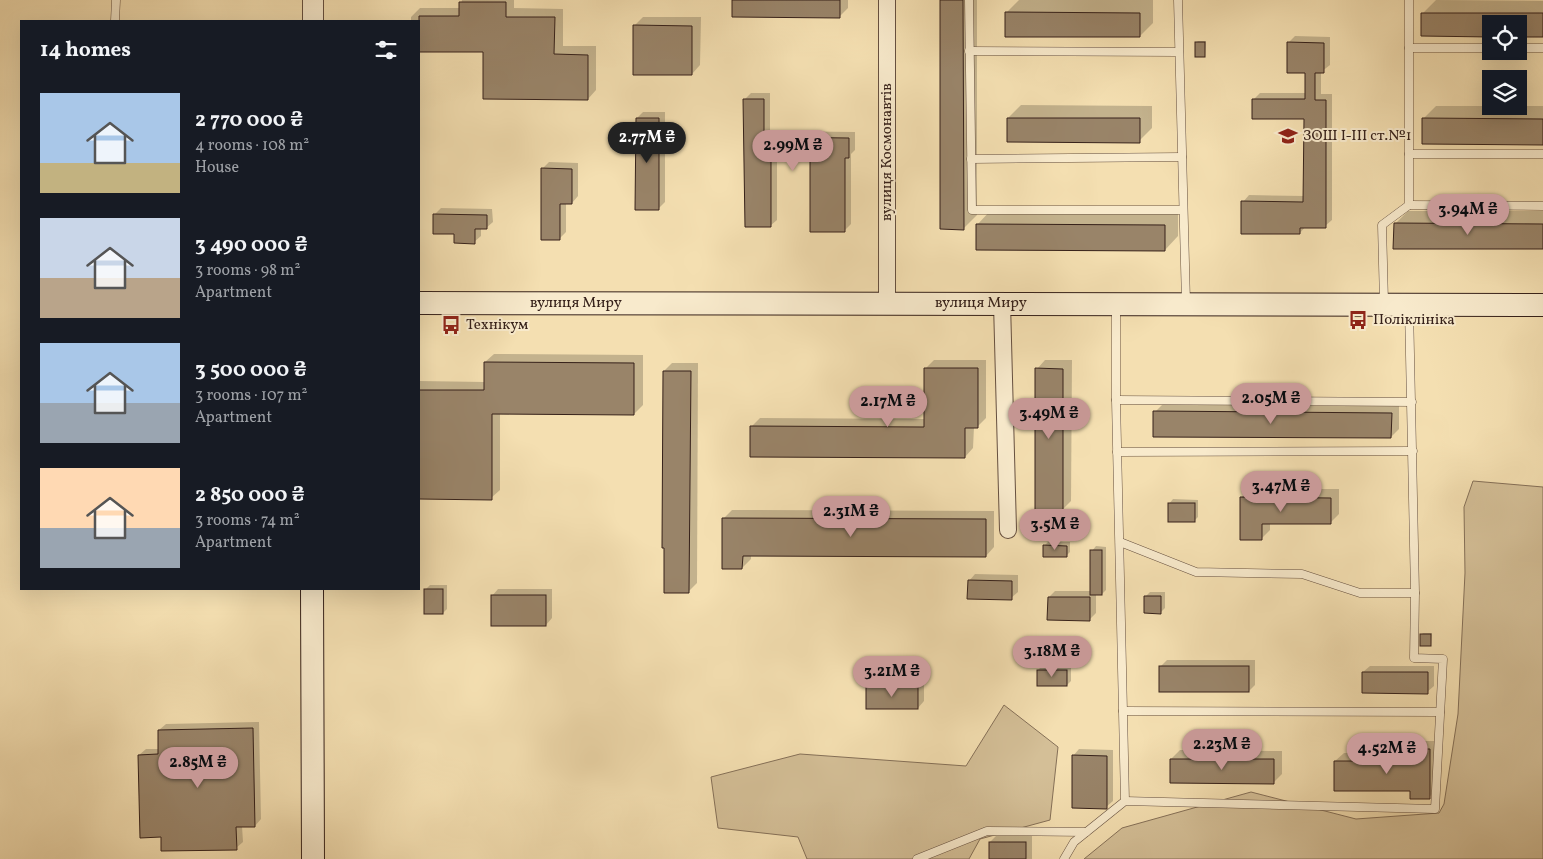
<!DOCTYPE html>
<meta charset="utf-8">
<style>
body{margin:0;font-family:Vollkorn,serif;background:#242831;color:#f1f3f6;height:100vh;display:flex;flex-direction:column;font-size:19px;white-space:nowrap}
*{box-sizing:border-box;margin:0}
p{font-size:16px;color:#9ea1a6}
.icon{flex:none;width:28px;height:28px;fill:none;stroke:currentColor;stroke-width:2;stroke-linecap:round;stroke-linejoin:round}
.map{position:relative;flex:1;overflow:hidden}
.details{position:absolute;left:20px;top:20px;width:400px;height:570px;display:flex;flex-direction:column;background:#171b24;border-radius:0px;box-shadow:0 5px 20px #0002}
.details>*{flex:none}
.buttons{position:absolute;left:1482px;top:15px;display:grid;gap:10px}
.buttons a{display:grid;place-items:center;width:45px;height:45px;border-radius:0px;background:#171b24;box-shadow:0 5px 20px #0002;font-size:25px}
.price{position:absolute;translate:-50% -42px;padding:0 11px;border-radius:18px;background:#c59692;color:#111;font-size:16px;line-height:32px;filter:drop-shadow(0 1px 2px #0008)}
.price::after{content:'';position:absolute;left:50%;top:30px;width:15px;height:11px;margin-left:-8px;background:inherit;clip-path:polygon(0 0,100% 0,50% 100%)}
.price.active{background:#222;color:#fff}
ul{padding:0;list-style:none}
li{display:flex;align-items:center;gap:15px;height:125px;padding:0 20px}
li span{display:grid;place-items:center;flex:none;width:140px;height:100px;border-radius:0px;color:#555}
li>.icon{margin-inline-start:auto}
span .icon{width:60px;height:60px;fill:#fffc;stroke-width:1}
li b{font-size:21px}
h2{display:flex;justify-content:space-between;align-items:center;height:60px;padding:0 20px;font-size:21px}
.map>svg:first-child{display:block}
.green{fill:#d4bf97;stroke:#857058}
.shadow{fill:#0003}
.building{fill:#998469;stroke:#36211a}
.lines{fill:none;stroke-linecap:round;stroke-linejoin:round}
.service-casing{stroke:#665040;stroke-width:9}
.minor-casing{stroke:#665040;stroke-width:18}
.tertiary-casing{stroke:#665040;stroke-width:22}
.secondary-casing{stroke:#36211a;stroke-width:24}
.service{stroke:#f8eacc;stroke-width:8}
.minor{stroke:#f8eacc;stroke-width:16}
.tertiary{stroke:#f8eacc;stroke-width:20}
.secondary{stroke:#f8eacc;stroke-width:22}
.labels{text-anchor:middle;dominant-baseline:central;stroke-width:4;stroke-linejoin:round;paint-order:stroke}
.poi-label{font-size:15px;fill:#36211a;stroke:#f8eacc;text-anchor:start}
.street-label{font-size:15px;fill:#36211a;stroke:#f8eacc}
</style>
<div class="map">
<svg width="1543" height="859" viewBox="0 0 1543 859">
<rect width="100%" height="100%" fill="#f4dfb1"/>
<filter id="stains"><feTurbulence type="fractalNoise" baseFrequency=".004" numOctaves="4"/><feColorMatrix values="0 0 0 0 .2 0 0 0 0 .09 0 0 0 0 .02 0 0 0 .5 -.17"/></filter>
<radialGradient id="worn" r=".72"><stop offset=".6" stop-color="#630" stop-opacity="0"/><stop offset="1" stop-color="#630" stop-opacity=".3"/></radialGradient>
<g class="green">
<path d="M1473,481L1543,487V859H1084L1122,828L1251,792L1356,819L1439,813L1444,804L1458,714L1465,573L1464,507Z"/>
<path d="M1004,705L1058,747L1050,820L980,839L969,859H807L798,837L718,828L711,777L800,754L966,766Z"/>
</g>
<g class="shadow">
<path d="M462,0H514V8L563,9V46H596V90L588,99L484,51H419V21H411V17L420,8H460Z"/>
<path d="M733,0H848V8L839,17Z"/>
<path d="M942,0H977V215L964,228Z"/>
<path d="M1019,0H1153V23L1140,36L1006,13Z"/>
<path d="M1436,0L1543,1V36H1519V24H1491V35H1422L1423,13Z"/>
<path d="M643,17H701L700,65L692,74L634,26Z"/>
<path d="M1295,36L1330,37V65L1321,72V94H1332V220L1325,226H1306L1300,233L1243,202L1249,195L1305,196V118L1253,100L1260,93H1306V72L1288,43Z"/>
<path d="M1198,41H1206L1205,56L1196,43Z"/>
<path d="M751,93H770V131L855,132V150L851,154V224L845,230L811,156H777V220L770,226L744,100Z"/>
<path d="M1021,105L1152,106V128L1139,141L1008,118Z"/>
<path d="M1436,106H1543V144L1423,119Z"/>
<path d="M643,112H665V202L659,208L637,118Z"/>
<path d="M549,162L578,163V196L572,203H566V232L560,238L542,169Z"/>
<path d="M441,208L492,209L493,222L486,228H481V236L474,242L456,233L434,215Z"/>
<path d="M990,211L1178,212V236L1165,250L977,225Z"/>
<path d="M1408,211H1543V248L1395,224Z"/>
<path d="M494,354L643,355V405L634,414L500,413V490L491,498H419V381L485,382V362Z"/>
<path d="M934,360H986V418L977,427H974L973,448L965,457L751,427L760,418L925,419L926,368Z"/>
<path d="M1045,360H1072L1071,501L1062,510L1037,369Z"/>
<path d="M672,363H698L697,583L689,591L664,371Z"/>
<path d="M1163,404L1399,406V429L1391,437L1155,412Z"/>
<path d="M1250,489H1339V514L1330,523L1270,522V530L1261,539L1241,498Z"/>
<path d="M1173,499L1198,500V517L1194,521L1169,504Z"/>
<path d="M732,510L994,511V547L986,556L751,555V559L742,568L723,519Z"/>
<path d="M1048,542H1070V552L1066,556L1044,546Z"/>
<path d="M1096,546L1106,547V590L1102,594H1096V613L1090,619L1049,597L1055,591H1092V551Z"/>
<path d="M975,574L1018,575V592L1011,598L969,581Z"/>
<path d="M430,585H447V609L443,613L426,589Z"/>
<path d="M498,589H552V618L546,625L492,596Z"/>
<path d="M1150,592H1165V608L1161,612L1146,596Z"/>
<path d="M1423,633H1432L1431,645L1421,635Z"/>
<path d="M1167,660H1255V685L1249,691L1161,666Z"/>
<path d="M1042,666H1071V681L1067,685L1038,670Z"/>
<path d="M1370,666H1434V686L1427,692L1363,672Z"/>
<path d="M874,680H924V701L918,708L867,686Z"/>
<path d="M259,722L261,819L255,826H242L243,842L236,848L162,836L139,755L146,749H160L159,730L166,724Z"/>
<path d="M1420,741H1439L1438,789L1429,797L1335,761L1344,753H1411V749Z"/>
<path d="M1079,749L1113,750V801L1106,807L1073,756Z"/>
<path d="M1180,750L1282,751V774L1273,783L1171,759Z"/>
<path d="M996,836H1032V859H990V842Z"/>
</g>
<g class="building">
<path d="M732,0H840V18L732,17Z"/>
<path d="M940,0H963L964,230L940,229Z"/>
<path d="M459,2H506V17H555L554,54L588,55V100L483,99V52H419V16H459Z"/>
<path d="M1005,12L1140,13V37H1005Z"/>
<path d="M1421,13H1543V37H1519V24H1491V37L1421,36Z"/>
<path d="M633,25L692,26V75H633Z"/>
<rect x="1195" y="42" width="10" height="15"/>
<path d="M1287,42L1324,43V73H1315V100H1326V228H1300V234H1241V201L1303,202L1304,119H1252V99H1305V73H1287Z"/>
<path d="M743,99H764V137L849,138V158H845V232H810V157H771V227H745Z"/>
<path d="M636,118H659V210H635Z"/>
<path d="M1007,118H1140V143L1007,142Z"/>
<path d="M1422,118L1543,119V145L1422,144Z"/>
<path d="M541,168L572,169V204H560V240H541Z"/>
<path d="M433,214L487,215V229H475V244L454,243V234H433Z"/>
<path d="M1394,223L1543,224V249H1393Z"/>
<path d="M976,224L1165,225V251L976,250Z"/>
<path d="M484,362L634,363V415L492,414V500L419,499V390H484Z"/>
<path d="M924,368H978V428H965V458L750,457V426L924,427Z"/>
<path d="M1035,368L1063,369V511H1035Z"/>
<path d="M663,371H691L689,593H664V548H662Z"/>
<path d="M1153,411L1392,413L1391,438L1153,437Z"/>
<path d="M1240,497L1331,498V524H1262V540H1240Z"/>
<rect x="1168" y="503" width="27" height="19"/>
<path d="M722,518L986,519V557L743,556L742,569H722Z"/>
<path d="M1043,545L1067,546V557H1043Z"/>
<rect x="1090" y="550" width="12" height="45"/>
<path d="M968,580L1012,581V600L967,599Z"/>
<rect x="424" y="589" width="19" height="25"/>
<rect x="491" y="595" width="55" height="31"/>
<path d="M1144,596H1161V614L1144,613Z"/>
<path d="M1048,597H1090V621L1047,620Z"/>
<rect x="1420" y="634" width="11" height="12"/>
<rect x="1159" y="666" width="90" height="26"/>
<rect x="1037" y="670" width="30" height="16"/>
<path d="M1362,672H1428V694L1362,693Z"/>
<rect x="866" y="686" width="52" height="23"/>
<path d="M253,728L255,827H236L237,850L161,851V837L140,838L138,755L158,754V730Z"/>
<path d="M1410,749H1430V799H1410V791H1334V761H1410Z"/>
<path d="M1072,755L1107,756V809L1072,808Z"/>
<path d="M1170,759H1274V784L1170,783Z"/>
<rect x="989" y="842" width="37" height="17"/>
</g>
<g class="lines">
<g class="service-casing">
<g id="service">
<path d="M969,0L972,210H1183"/>
<path d="M1178,0L1186,302"/>
<path d="M115,21L116,0"/>
<path d="M1409,48H1491"/>
<path d="M1519,48H1543"/>
<path d="M969,51L1179,52"/>
<path d="M1409,154H1543"/>
<path d="M971,159L1182,157"/>
<path d="M1409,205L1543,206"/>
<path d="M1384,302L1382,225L1409,205V0"/>
<path d="M1116,306V400L1125,801"/>
<path d="M1116,400L1412,402"/>
<path d="M1117,452L1413,451"/>
<path d="M1120,542L1196,572L1302,574L1360,593H1415L1409,307"/>
<path d="M1123,711L1440,712"/>
<path d="M917,859L987,831L1086,832"/>
<path d="M1064,859L1074,842L1125,801L1435,809L1443,659L1414,658L1415,593"/>
</g>
</g>
<g class="minor-casing">
<g id="minor">
<path d="M887,303V0"/>
<path d="M1002,303L1008,530"/>
</g>
</g>
<g class="tertiary-casing">
<path id="tertiary" d="M313,21V0"/>
</g>
<g class="secondary-casing">
<g id="secondary">
<path d="M419,303L1543,305"/>
<path d="M312,589L313,859"/>
</g>
</g>
<use href="#service" class="service"/>
<use href="#minor" class="minor"/>
<use href="#tertiary" class="tertiary"/>
<use href="#secondary" class="secondary"/>
</g>
<defs>
<g id="school-bare" transform="scale(1.5)"><path d="M0-5L7-2L0 1L-7-2ZM-4 1L0 2.5L4 1V4Q0 6-4 4Z" fill="#8f2418" stroke="#f8eacc" stroke-width="2.5" paint-order="stroke"/></g>
<g id="bus-bare" transform="scale(1.5)"><path d="M-5-6H5V4H4V6H2V4H-2V6H-4V4H-5ZM-3.5-4V0h7V-4ZM-3.5 1.2v1.5H-2V1.2ZM2 1.2v1.5H3.5V1.2Z" fill="#8f2418" stroke="#f8eacc" stroke-width="2.5" paint-order="stroke"/></g>
</defs>
<g fill-rule="evenodd">
<use href="#school-bare" x="1288" y="136"/>
<use href="#bus-bare" x="1358" y="320"/>
<use href="#bus-bare" x="451" y="325"/>
</g>
<g class="labels">
<g class="poi-label">
<text x="1303" y="136">ЗОШ I-III ст.№1</text>
<text x="1373" y="320">Поліклініка</text>
<text x="466" y="325">Технікум</text>
</g>
<g class="street-label">
<text transform="translate(887 152) rotate(-90)">вулиця Космонавтів</text>
<text x="576" y="303">вулиця Миру</text>
<text x="981" y="303">вулиця Миру</text>
</g>
</g>
<rect width="100%" height="100%" filter="url(#stains)"/>
<rect width="100%" height="100%" fill="url(#worn)"/>
</svg>
<div class="buttons">
<a><svg class="icon" aria-label="locate" viewBox="0 0 24 24"><circle cx="12" cy="12" r="6"/><path d="M12 2v4M12 18v4M2 12h4M18 12h4"/></svg></a>
<a><svg class="icon" aria-label="layers" viewBox="0 0 24 24"><path d="M12 4l9 5-9 5-9-5zM3 14l9 5 9-5"/></svg></a>
</div>
<b class="price active" style="left:647px;top:164px">2.77M ₴</b>
<b class="price" style="left:793px;top:172px">2.99M ₴</b>
<b class="price" style="left:1468px;top:236px">3.94M ₴</b>
<b class="price" style="left:1271px;top:425px">2.05M ₴</b>
<b class="price" style="left:888px;top:428px">2.17M ₴</b>
<b class="price" style="left:1049px;top:440px">3.49M ₴</b>
<b class="price" style="left:1281px;top:513px">3.47M ₴</b>
<b class="price" style="left:851px;top:538px">2.31M ₴</b>
<b class="price" style="left:1055px;top:551px">3.5M ₴</b>
<b class="price" style="left:1052px;top:678px">3.18M ₴</b>
<b class="price" style="left:892px;top:698px">3.21M ₴</b>
<b class="price" style="left:1222px;top:771px">2.23M ₴</b>
<b class="price" style="left:1387px;top:775px">4.52M ₴</b>
<b class="price" style="left:198px;top:789px">2.85M ₴</b>
<section class="details">
<h2>14 homes<svg class="icon" aria-label="filters" viewBox="0 0 24 24"><path d="M4 7h16M4 17h16"/><circle cx="9" cy="7" r="2"/><circle cx="15" cy="17" r="2"/></svg></h2>
<ul>
<li><span style="background:linear-gradient(#a9c7e8 70%,#c2b280 0)"><svg class="icon" aria-label="home" viewBox="0 0 24 24"><path d="M3 11l9-7 9 7M6 9v11h12V9"/></svg></span><div><b>2 770 000 ₴</b><p>4 rooms · 108 m²</p><p>House</p></div></li>
<li><span style="background:linear-gradient(#c9d6e8 60%,#b9a48a 0)"><svg class="icon" aria-label="home" viewBox="0 0 24 24"><path d="M3 11l9-7 9 7M6 9v11h12V9"/></svg></span><div><b>3 490 000 ₴</b><p>3 rooms · 98 m²</p><p>Apartment</p></div></li>
<li><span style="background:linear-gradient(#a9c7e8 60%,#9aa5b1 0)"><svg class="icon" aria-label="home" viewBox="0 0 24 24"><path d="M3 11l9-7 9 7M6 9v11h12V9"/></svg></span><div><b>3 500 000 ₴</b><p>3 rooms · 107 m²</p><p>Apartment</p></div></li>
<li><span style="background:linear-gradient(#ffd9b3 60%,#9aa5b1 0)"><svg class="icon" aria-label="home" viewBox="0 0 24 24"><path d="M3 11l9-7 9 7M6 9v11h12V9"/></svg></span><div><b>2 850 000 ₴</b><p>3 rooms · 74 m²</p><p>Apartment</p></div></li>
</ul>
</section>
</div>
